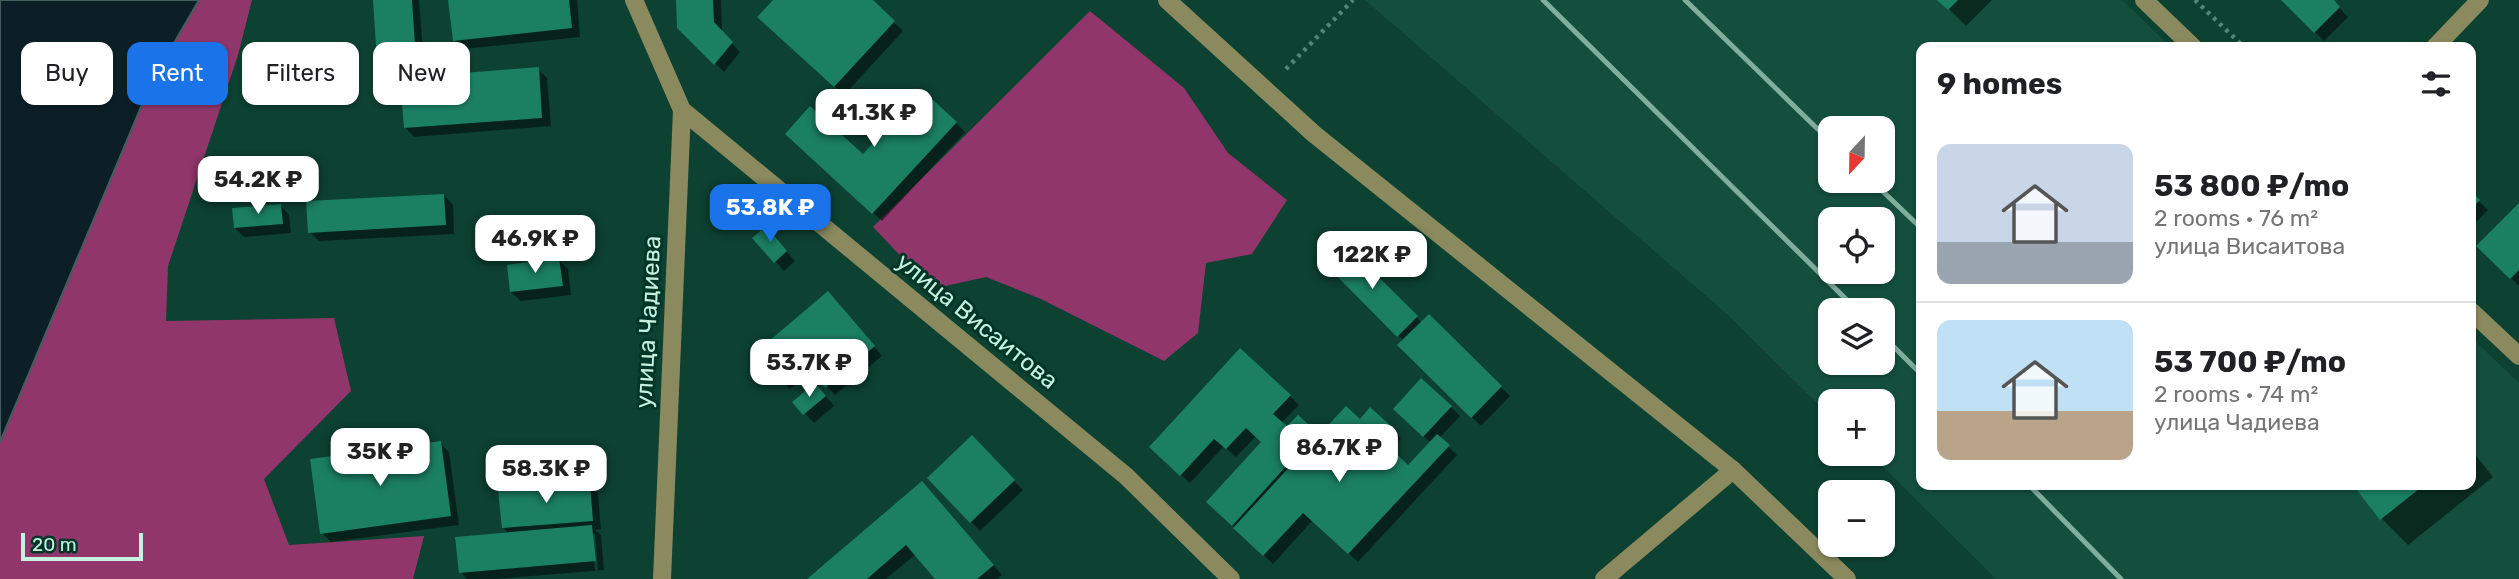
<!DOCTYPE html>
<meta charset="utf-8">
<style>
body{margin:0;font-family:Rubik,sans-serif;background:#f2f2f2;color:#202124;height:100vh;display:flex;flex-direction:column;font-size:26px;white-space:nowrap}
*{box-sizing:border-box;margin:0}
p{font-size:23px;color:#757577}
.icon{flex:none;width:38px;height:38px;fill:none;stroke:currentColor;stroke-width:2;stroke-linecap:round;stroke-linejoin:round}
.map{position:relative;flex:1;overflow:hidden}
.panel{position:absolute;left:1916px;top:42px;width:560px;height:448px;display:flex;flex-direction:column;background:#fff;border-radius:14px;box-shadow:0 2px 5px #0004}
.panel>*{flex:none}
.top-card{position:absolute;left:21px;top:42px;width:665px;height:63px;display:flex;gap:14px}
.needle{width:46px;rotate:202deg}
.tools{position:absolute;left:1818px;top:116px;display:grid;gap:14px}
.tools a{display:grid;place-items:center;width:77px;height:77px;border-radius:14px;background:#fff;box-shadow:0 2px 5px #0004;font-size:35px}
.scale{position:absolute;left:21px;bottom:18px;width:122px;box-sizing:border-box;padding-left:7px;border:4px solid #c6f1df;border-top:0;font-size:19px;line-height:24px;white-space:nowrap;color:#c6f1df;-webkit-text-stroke:5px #003627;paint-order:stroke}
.price{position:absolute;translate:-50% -60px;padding:0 16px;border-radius:14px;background:#fff;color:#222;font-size:23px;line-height:46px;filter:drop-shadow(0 2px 4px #0008)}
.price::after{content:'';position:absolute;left:50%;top:42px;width:21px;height:16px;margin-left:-10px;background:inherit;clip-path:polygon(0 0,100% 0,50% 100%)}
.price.active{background:#1a73e8;color:#fff}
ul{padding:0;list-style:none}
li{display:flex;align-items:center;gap:21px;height:175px;padding:0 21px}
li+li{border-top:2px solid #e0e0e0}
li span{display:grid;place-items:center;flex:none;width:196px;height:140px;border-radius:14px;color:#555}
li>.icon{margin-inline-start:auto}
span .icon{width:84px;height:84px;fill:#fffc;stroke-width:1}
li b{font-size:30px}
h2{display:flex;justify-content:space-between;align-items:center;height:84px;padding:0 21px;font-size:30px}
.pill{padding:0 24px;border-radius:14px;background:#fff;box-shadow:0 2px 5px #0004;font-size:24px;line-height:63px}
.pill.active{background:#1a73e8;color:#fff}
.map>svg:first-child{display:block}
.built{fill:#144f3d;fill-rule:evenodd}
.forest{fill:#91366a}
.water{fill:#0d1f26;stroke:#445e5e;stroke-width:2}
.shadow{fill:#0007;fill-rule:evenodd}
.building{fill:#1b7f62}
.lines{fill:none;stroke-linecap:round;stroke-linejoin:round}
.path{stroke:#558675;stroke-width:4.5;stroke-dasharray:3.5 5;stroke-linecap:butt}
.minor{stroke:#8a8a5e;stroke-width:18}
.rail{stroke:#80ae9d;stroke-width:5}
.labels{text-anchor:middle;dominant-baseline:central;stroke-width:6;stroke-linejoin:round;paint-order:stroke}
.street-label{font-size:24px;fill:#c6f1df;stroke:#003627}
</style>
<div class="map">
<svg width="2519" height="579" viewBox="0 0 2519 579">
<rect width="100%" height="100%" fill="#0d4131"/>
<path class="built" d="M1365,0H2122L2171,47H1922V485H2471V337L2519,383V579H1996L1869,453H1883V401H1830V416L1728,315ZM1830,128H1883V180H1830ZM1830,219H1883V271H1830ZM1830,310H1883V362H1830Z"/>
<g class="forest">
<path d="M199,0H252L238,55L168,266L166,321L334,318L351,391L264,479L289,545L424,536L413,579H0V442L152,81Z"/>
<path d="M1090,11L1184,88L1228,153L1287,200L1252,254L1206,263L1198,333L1164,361L1041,299L986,277L932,289L873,227Z"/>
</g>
<path class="water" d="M0,0H199L152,81L0,442Z"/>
<g class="shadow">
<path d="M375,0H419L425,78L538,69L547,78L551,126L414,137L405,127L402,84L389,85L380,76Z"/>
<path d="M450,0H577L580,37L464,49L455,40Z"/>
<path d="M678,0H721L722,33L740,52L724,72L679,27Z"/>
<path d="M775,0H870L903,31L844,95L768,26Z"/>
<path d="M1940,0H1992L1966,26Z"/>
<path d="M2283,0H2332L2348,17L2324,41Z"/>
<path d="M956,123L965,132L882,221L796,143L863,157Z"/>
<path d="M2471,193L2488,210L2471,227Z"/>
<path d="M444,195L453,205L454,234L319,241L310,232Z"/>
<path d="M280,205L289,215L291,233L244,237L235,228Z"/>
<path d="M2519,205V286L2479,246Z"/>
<path d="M755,238H775L795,261L784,271Z"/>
<path d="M1346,247L1422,323L1429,316L1510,396L1481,426L1399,345L1404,341L1328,265Z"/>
<path d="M559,260L568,269L571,295L521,301L511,292Z"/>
<path d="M837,302L882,356L835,395L812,369L790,389L758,353Z"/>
<path d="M824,394L834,406L814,423L795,402Z"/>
<path d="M1290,396L1299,405L1281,423L1287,428L1298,417L1320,437L1360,422L1371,410L1401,438L1390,450L1409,467L1431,443L1395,409L1451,407L1460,416L1439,438L1457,455L1358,562L1313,520L1273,564L1217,511L1263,443L1256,436L1236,457L1224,446L1190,483L1160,456Z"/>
<path d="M971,438L1023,490L980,531L929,478Z"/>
<path d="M440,443L449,452L459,525L331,542L322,533Z"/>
<path d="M2471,449L2493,477L2408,545L2382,519L2355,485H2471Z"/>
<path d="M589,484L598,494L601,529L595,530L601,535L604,570L496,579H467L461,572L509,534L503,527ZM591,534H595L598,570H595Z"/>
<path d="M931,492L1002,575L997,579H937L916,554L886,579H810Z"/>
</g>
<g class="building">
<path d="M373,0H412L417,74L378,77Z"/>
<path d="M448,0H569L572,28L453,41Z"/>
<path d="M676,0H713L714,22L733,42L714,65L677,28Z"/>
<path d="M773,0H873L895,21L834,87L757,17Z"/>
<path d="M1937,0H1958L1948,10Z"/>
<path d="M2281,0H2334L2340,7L2314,33Z"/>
<path d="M539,67L542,118L404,128L400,78Z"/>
<path d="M922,90L957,122L872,214L785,134L810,106L863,154Z"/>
<path d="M2471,191L2480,200L2471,209Z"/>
<path d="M444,194L446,225L308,233L306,201Z"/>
<path d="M2519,203V270L2510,279L2476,246Z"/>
<path d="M281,204L283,224L234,228L232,208Z"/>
<path d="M766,226L787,251L774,263L752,238Z"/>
<path d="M1346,245L1418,316L1397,337L1326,265Z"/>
<path d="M559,258L563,286L510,292L507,265Z"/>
<path d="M828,291L875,346L825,388L802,361L779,381L755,353Z"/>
<path d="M1429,314L1502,386L1471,418L1397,345Z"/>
<path d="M1240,348L1291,395L1273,414L1287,426L1298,415L1317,432L1232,526L1206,502L1261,442L1246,428L1226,449L1214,439L1180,476L1149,447Z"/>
<path d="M1421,378L1452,406L1423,437L1393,409Z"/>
<path d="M815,383L826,396L803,415L792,402Z"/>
<path d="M1346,406L1360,419L1370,407L1393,428L1382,440L1408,465L1437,434L1450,445L1348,554L1303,513L1263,556L1233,528Z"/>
<path d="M972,435L1015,480L970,523L927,478Z"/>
<path d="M441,441L451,516L320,534L310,459Z"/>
<path d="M922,481L994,565L977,579H935L906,545L867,579H807Z"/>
<path d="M590,483L593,521L502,528L498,490Z"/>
<path d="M2353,485H2424L2380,520Z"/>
<path d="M592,525L596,561L459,573L455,537Z"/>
</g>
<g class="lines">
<g class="path">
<path d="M2195,0L2244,47"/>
<path d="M1286,69L1353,0"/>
</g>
<g class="minor">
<path d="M634,0L682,110L1126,476L1231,579"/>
<path d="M1167,0L1314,134L1733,470L1604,579"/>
<path d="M2144,0L2193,47"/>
<path d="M2435,47L2480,0"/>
<path d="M2471,311L2519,356"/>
<path d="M1733,470L1847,579"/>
<path d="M662,579L682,110"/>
</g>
<g class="rail">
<path d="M1543,0L1857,310"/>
<path d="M1685,0L1830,141"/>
<path d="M1871,180L1922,229"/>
<path d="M1883,336L1922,375"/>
<path d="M2029,485L2121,579"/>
</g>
</g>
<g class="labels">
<g class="street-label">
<text transform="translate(977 321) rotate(39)">улица Висаитова</text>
<text transform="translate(648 322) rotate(-87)">улица Чадиева</text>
</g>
</g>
</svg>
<div class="tools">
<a><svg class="needle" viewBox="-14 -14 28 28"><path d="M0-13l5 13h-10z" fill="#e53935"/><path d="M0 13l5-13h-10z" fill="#757577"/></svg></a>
<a><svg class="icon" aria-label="locate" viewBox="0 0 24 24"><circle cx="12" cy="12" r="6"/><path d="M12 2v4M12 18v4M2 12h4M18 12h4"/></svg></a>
<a><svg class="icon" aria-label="layers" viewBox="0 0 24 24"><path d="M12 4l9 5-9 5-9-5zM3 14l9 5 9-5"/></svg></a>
<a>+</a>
<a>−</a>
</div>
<div class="scale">20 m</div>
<b class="price" style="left:874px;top:149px">41.3K ₽</b>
<b class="price" style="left:258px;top:216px">54.2K ₽</b>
<b class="price active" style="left:770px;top:244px">53.8K ₽</b>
<b class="price" style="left:535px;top:275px">46.9K ₽</b>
<b class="price" style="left:1372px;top:291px">122K ₽</b>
<b class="price" style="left:809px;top:399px">53.7K ₽</b>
<b class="price" style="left:1339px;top:484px">86.7K ₽</b>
<b class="price" style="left:380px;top:488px">35K ₽</b>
<b class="price" style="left:546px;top:505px">58.3K ₽</b>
<div class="top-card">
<a class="pill">Buy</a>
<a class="pill active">Rent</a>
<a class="pill">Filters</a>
<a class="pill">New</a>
</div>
<section class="panel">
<h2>9 homes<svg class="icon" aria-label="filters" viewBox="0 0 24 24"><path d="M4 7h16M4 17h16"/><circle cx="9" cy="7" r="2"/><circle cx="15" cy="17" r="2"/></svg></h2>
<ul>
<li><span style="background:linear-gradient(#c9d6e8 70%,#9aa5b1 0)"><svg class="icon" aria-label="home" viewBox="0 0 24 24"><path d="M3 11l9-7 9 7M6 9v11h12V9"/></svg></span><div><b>53 800 ₽/mo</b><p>2 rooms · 76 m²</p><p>улица Висаитова</p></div></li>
<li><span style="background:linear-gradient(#bfe0f5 65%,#b9a48a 0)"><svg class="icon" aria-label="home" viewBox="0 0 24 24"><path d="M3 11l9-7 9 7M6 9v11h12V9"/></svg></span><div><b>53 700 ₽/mo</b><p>2 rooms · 74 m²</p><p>улица Чадиева</p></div></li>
</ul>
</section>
</div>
